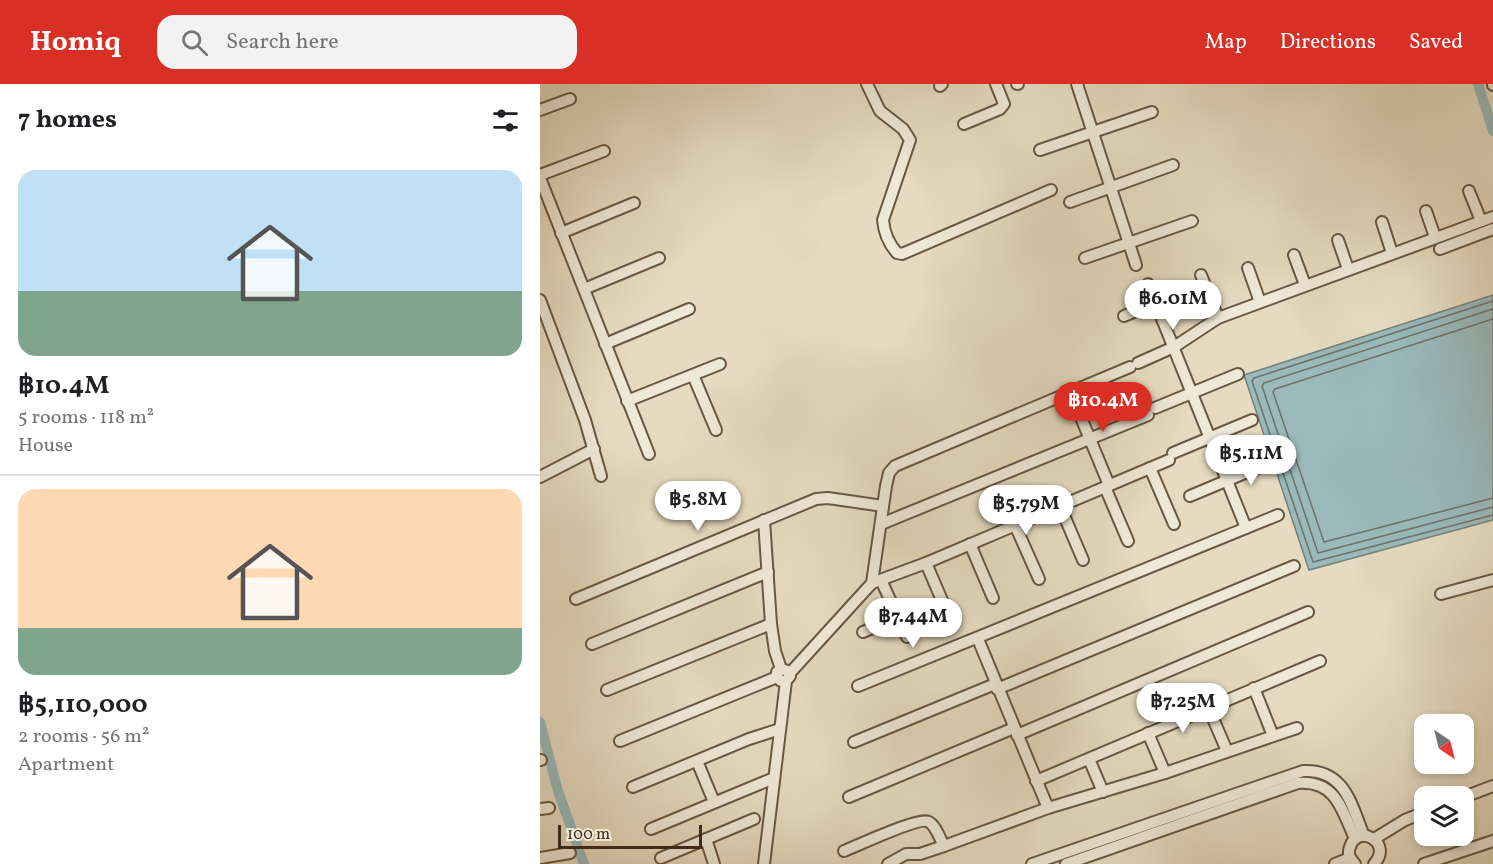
<!DOCTYPE html>
<meta charset="utf-8">
<style>
body{margin:0;font-family:Vollkorn,serif;background:#f2f2f2;color:#202124;height:100vh;display:flex;flex-direction:column;font-size:22px;white-space:nowrap}
*{box-sizing:border-box;margin:0}
p{font-size:20px;color:#757577}
.icon{flex:none;width:33px;height:33px;fill:none;stroke:currentColor;stroke-width:2;stroke-linecap:round;stroke-linejoin:round}
.map{position:relative;flex:1;overflow:hidden}
.side{display:flex;flex-direction:column;background:#fff;width:540px}
.side>*{flex:none}
.needle{width:39px;rotate:145deg}
.buttons{position:absolute;left:874px;top:630px;display:grid;gap:12px}
.buttons a{display:grid;place-items:center;width:60px;height:60px;border-radius:12px;background:#fff;box-shadow:0 3px 9px #0003;font-size:30px}
.scale{position:absolute;left:18px;bottom:15px;width:144px;box-sizing:border-box;padding-left:6px;border:3px solid #412c1a;border-top:0;font-size:16px;line-height:21px;white-space:nowrap;color:#412c1a;-webkit-text-stroke:4px #eee8d6;paint-order:stroke}
.price{position:absolute;translate:-50% -51px;padding:0 14px;border-radius:21px;background:#fff;color:#222;font-size:20px;line-height:39px;filter:drop-shadow(0 2px 3px #0008)}
.price::after{content:'';position:absolute;left:50%;top:36px;width:18px;height:14px;margin-left:-9px;background:inherit;clip-path:polygon(0 0,100% 0,50% 100%)}
.price.selected{background:#d93025;color:#fff}
ul{padding:0;list-style:none}
li{display:grid;align-content:center;gap:12px;height:318px;padding:0 18px}
li+li{border-top:2px solid #e0e0e0}
li span{display:grid;place-items:center;height:186px;border-radius:18px;color:#555}
li>.icon{margin-inline-start:auto}
span .icon{width:108px;height:108px;fill:#fffc;stroke-width:1}
li b{font-size:26px}
h2{display:flex;justify-content:space-between;align-items:center;height:72px;padding:0 18px;font-size:26px}
header{display:flex;align-items:center;gap:36px;box-sizing:border-box;height:84px;padding:0 30px;background:#d93025;color:#fff}
header strong{font-size:28px}
nav{display:flex;gap:33px;margin-inline-start:auto;font-size:21px}
.search{width:420px;height:54px;background:#f2f2f2;display:flex;align-items:center;gap:15px;box-sizing:border-box;padding:0 21px;border-radius:18px;color:#757577;font-size:22px}
main{display:flex;flex:1;min-height:0}
.map>svg:first-child{display:block}
.water{fill:#99b9bb;stroke:#76817b;stroke-width:1.5}
.lines{fill:none;stroke-linecap:round;stroke-linejoin:round}
.shore{stroke:#6d726a;stroke-width:1.5}
.canal{stroke:#99b9bb;stroke-width:10}
.street-casing{stroke:#6a5844;stroke-width:14}
.street{stroke:#eee8d6;stroke-width:10}
</style>
<header>
<strong>Homiq</strong>
<div class="search"><svg class="icon" aria-label="search" viewBox="0 0 24 24"><circle cx="10" cy="10" r="6"/><path d="M15 15l6 6"/></svg>Search here</div>
<nav><a>Map</a><a>Directions</a><a>Saved</a></nav>
</header>
<main>
<section class="side">
<h2>7 homes<svg class="icon" aria-label="filters" viewBox="0 0 24 24"><path d="M4 7h16M4 17h16"/><circle cx="9" cy="7" r="2"/><circle cx="15" cy="17" r="2"/></svg></h2>
<ul>
<li><span style="background:linear-gradient(#bfe0f5 65%,#7fa58c 0)"><svg class="icon" aria-label="home" viewBox="0 0 24 24"><path d="M3 11l9-7 9 7M6 9v11h12V9"/></svg></span><div><b>฿10.4M</b><p>5 rooms · 118 m²</p><p>House</p></div></li>
<li><span style="background:linear-gradient(#ffd9b3 75%,#7fa58c 0)"><svg class="icon" aria-label="home" viewBox="0 0 24 24"><path d="M3 11l9-7 9 7M6 9v11h12V9"/></svg></span><div><b>฿5,110,000</b><p>2 rooms · 56 m²</p><p>Apartment</p></div></li>
</ul>
</section>
<div class="map">
<svg width="953" height="780" viewBox="0 0 953 780">
<rect width="100%" height="100%" fill="#e5dbc0"/>
<filter id="stains"><feTurbulence type="fractalNoise" baseFrequency=".00333" numOctaves="4"/><feColorMatrix values="0 0 0 0 .2 0 0 0 0 .09 0 0 0 0 .02 0 0 0 .5 -.17"/></filter>
<radialGradient id="worn" r=".72"><stop offset=".6" stop-color="#630" stop-opacity="0"/><stop offset="1" stop-color="#630" stop-opacity=".3"/></radialGradient>
<path class="water" d="M953,211V436L769,486L704,291Z"/>
<g class="lines">
<g class="shore">
<path d="M953,217L714,294L712,297L773,478L953,431"/>
<path d="M953,225L724,299L722,302L778,469L953,423"/>
<path d="M953,235L735,305L733,308L784,458L953,414"/>
</g>
<g class="canal">
<path d="M938,0L953,47"/>
<path d="M0,638L18,707L44,780"/>
</g>
<g class="street-casing">
<g id="street">
<path d="M327,0L340,27L363,45L370,56L343,136C344,148 349,160 357,169L362,170L511,106"/>
<path d="M477,0H478"/>
<path d="M537,0L596,181"/>
<path d="M953,0V1"/>
<path d="M400,2L402,0"/>
<path d="M0,26L30,15"/>
<path d="M424,40L460,25L464,20L456,0"/>
<path d="M500,66L612,28"/>
<path d="M0,91L64,67"/>
<path d="M0,94L109,370"/>
<path d="M929,107L941,137"/>
<path d="M530,118L633,81"/>
<path d="M886,127L895,153"/>
<path d="M842,138L852,169"/>
<path d="M21,149L94,119"/>
<path d="M798,156L808,185"/>
<path d="M900,165L953,145"/>
<path d="M754,171L765,201"/>
<path d="M545,174L652,137"/>
<path d="M708,184L720,218"/>
<path d="M661,191L678,234"/>
<path d="M608,200L706,444"/>
<path d="M44,205L119,174"/>
<path d="M0,216L45,336L61,392"/>
<path d="M584,232L615,219"/>
<path d="M65,260L149,225"/>
<path d="M598,279L634,263L678,234L953,133"/>
<path d="M153,291L176,346"/>
<path d="M530,307L569,401"/>
<path d="M87,317L180,280"/>
<path d="M615,324L698,290"/>
<path d="M633,369L712,336"/>
<path d="M610,384L634,440"/>
<path d="M0,393L54,365"/>
<path d="M565,403L588,457"/>
<path d="M650,412L724,381"/>
<path d="M520,422L543,476"/>
<path d="M224,436L231,540L235,567L241,585"/>
<path d="M341,440L608,331"/>
<path d="M475,441L499,495"/>
<path d="M430,460L453,514"/>
<path d="M386,479L410,535"/>
<path d="M341,496L367,553"/>
<path d="M332,499L386,479L629,376"/>
<path d="M901,510L953,496"/>
<path d="M36,515L276,415L288,414L343,422"/>
<path d="M323,548L358,533"/>
<path d="M438,555L508,724"/>
<path d="M52,560L228,488"/>
<path d="M250,589L332,499L346,402L349,389L355,382L590,283"/>
<path d="M318,602L738,431"/>
<path d="M714,604L733,652"/>
<path d="M457,605L754,482"/>
<path d="M67,606L231,540"/>
<path d="M668,623L687,667"/>
<path d="M608,649L625,689"/>
<path d="M477,651L768,528"/>
<path d="M80,657L237,593"/>
<path d="M314,658L455,600"/>
<path d="M549,675L563,708"/>
<path d="M0,676H1"/>
<path d="M157,677L174,718"/>
<path d="M496,697L780,577"/>
<path d="M93,703L209,655L240,645"/>
<path d="M309,713L474,644"/>
<path d="M924,713L953,702"/>
<path d="M0,725L9,724"/>
<path d="M111,745L234,694"/>
<path d="M166,755L174,780"/>
<path d="M834,755L865,736L885,728"/>
<path d="M304,767C317,762 380,732 389,738C396,742 400,755 404,762"/>
<path d="M0,774L30,769"/>
<path d="M121,774L214,735"/>
<path d="M224,780L246,597L250,592L248,587L241,585L237,588V593L241,597H246"/>
<path d="M348,780L366,770H380L404,762L508,724L625,689L757,644"/>
<path d="M492,780L763,687C805,685 811,720 824,752"/>
<path d="M526,780L758,699C796,696 802,726 815,755"/>
<path d="M795,780L810,774"/>
<path d="M815,780C810,775 807,770 810,763C817,739 854,758 834,780"/>
<path d="M884,780L953,757"/>
</g>
</g>
<use href="#street" class="street"/>
</g>
<rect width="100%" height="100%" filter="url(#stains)"/>
<rect width="100%" height="100%" fill="url(#worn)"/>
</svg>
<div class="buttons">
<a><svg class="needle" viewBox="-14 -14 28 28"><path d="M0-13l5 13h-10z" fill="#e53935"/><path d="M0 13l5-13h-10z" fill="#757577"/></svg></a>
<a><svg class="icon" aria-label="layers" viewBox="0 0 24 24"><path d="M12 4l9 5-9 5-9-5zM3 14l9 5 9-5"/></svg></a>
</div>
<div class="scale">100 m</div>
<b class="price" style="left:633px;top:247px">฿6.01M</b>
<b class="price selected" style="left:563px;top:349px">฿10.4M</b>
<b class="price" style="left:711px;top:402px">฿5.11M</b>
<b class="price" style="left:158px;top:448px">฿5.8M</b>
<b class="price" style="left:486px;top:452px">฿5.79M</b>
<b class="price" style="left:373px;top:565px">฿7.44M</b>
<b class="price" style="left:643px;top:650px">฿7.25M</b>
</div>
</main>
